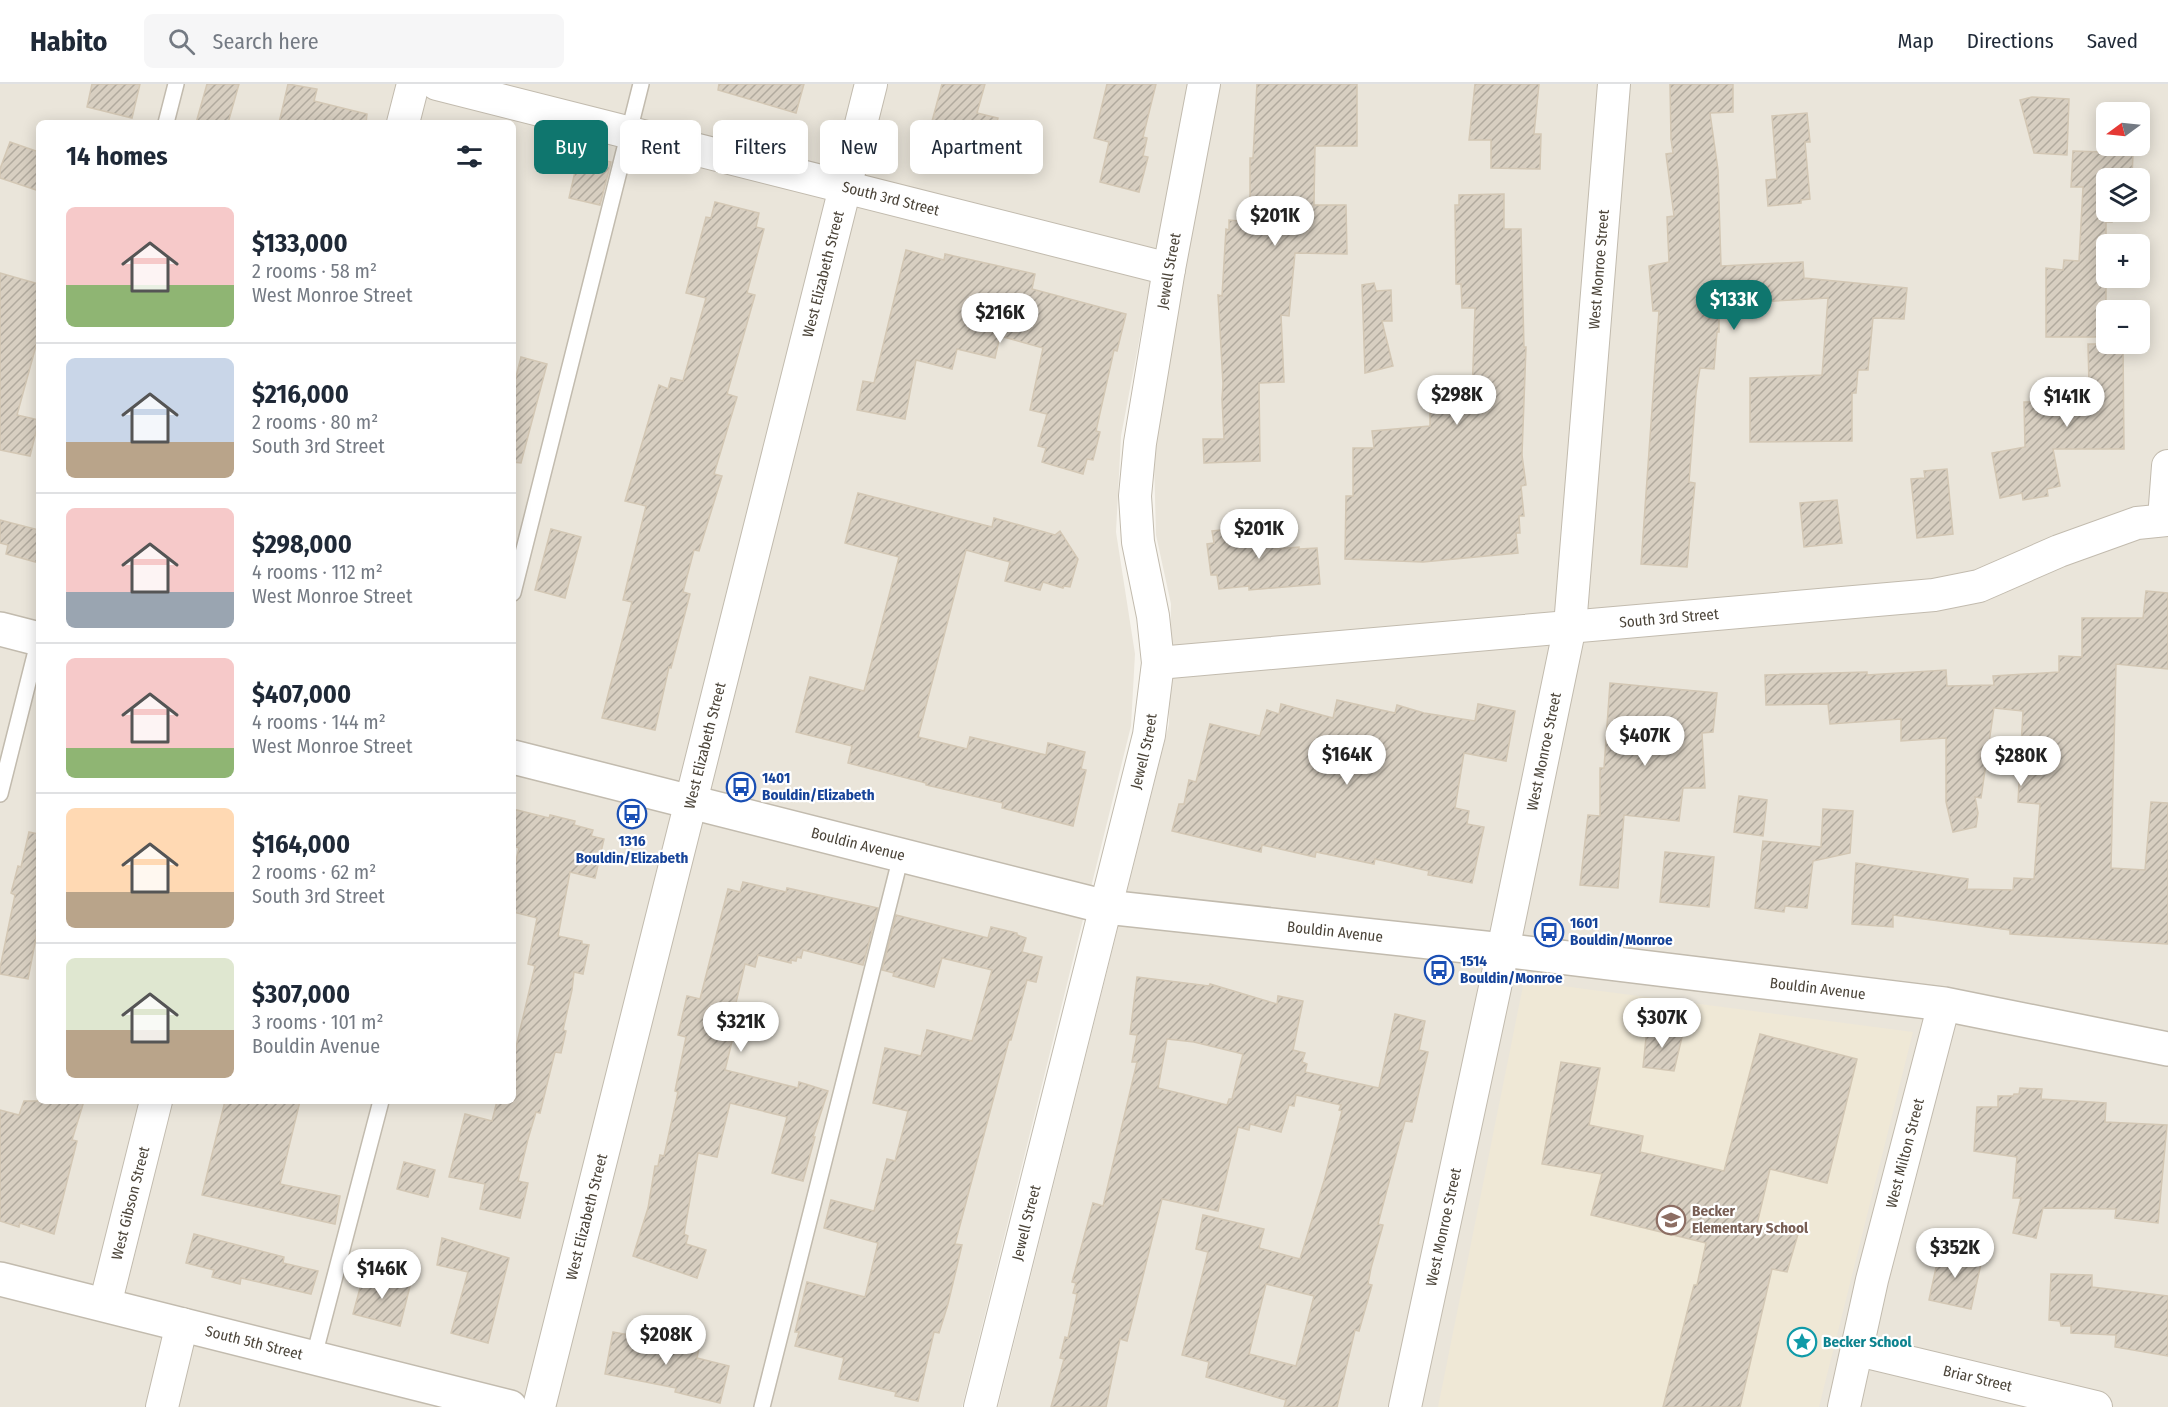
<!DOCTYPE html>
<meta charset="utf-8">
<style>
body{margin:0;font-family:"Fira Sans Condensed",sans-serif;background:#f6f6f7;color:#1f2937;height:100vh;display:flex;flex-direction:column;font-size:22px;white-space:nowrap}
*{box-sizing:border-box;margin:0}
p{font-size:20px;color:#747a83}
.icon{flex:none;width:33px;height:33px;fill:none;stroke:currentColor;stroke-width:2;stroke-linecap:round;stroke-linejoin:round}
.map{position:relative;flex:1;overflow:hidden}
.drawer{position:absolute;left:36px;top:36px;width:480px;height:984px;display:flex;flex-direction:column;background:#fff;border-radius:9px;box-shadow:0 3px 15px #0003}
.drawer>*{flex:none}
.top-card{position:absolute;left:534px;top:36px;width:570px;height:54px;display:flex;gap:12px}
.needle{width:39px;rotate:255deg}
.tools{position:absolute;left:2096px;top:18px;display:grid;gap:12px}
.tools a{display:grid;place-items:center;width:54px;height:54px;border-radius:9px;background:#fff;box-shadow:0 3px 15px #0003;font-size:30px}
.price{position:absolute;translate:-50% -51px;padding:0 14px;border-radius:21px;background:#fff;color:#222;font-size:20px;line-height:39px;filter:drop-shadow(0 2px 3px #0008)}
.price::after{content:'';position:absolute;left:50%;top:36px;width:18px;height:14px;margin-left:-9px;background:inherit;clip-path:polygon(0 0,100% 0,50% 100%)}
.price.active{background:#0f766e;color:#fff}
ul{padding:0;list-style:none}
li{display:flex;align-items:center;gap:18px;height:150px;padding:0 30px}
li+li{border-top:2px solid #e0e1e3}
li span{display:grid;place-items:center;flex:none;width:168px;height:120px;border-radius:9px;color:#555}
li>.icon{margin-inline-start:auto}
span .icon{width:72px;height:72px;fill:#fffc;stroke-width:1}
li b{font-size:26px}
h2{display:flex;justify-content:space-between;align-items:center;height:72px;padding:0 30px;font-size:26px}
.chip{padding:0 21px;border-radius:9px;background:#fff;box-shadow:0 3px 15px #0003;font-size:21px;line-height:54px}
.chip.active{background:#0f766e;color:#fff}
header{display:flex;align-items:center;gap:36px;box-sizing:border-box;height:84px;padding:0 30px;background:#fff;border-bottom:2px solid #e0e1e3}
header strong{font-size:28px}
nav{display:flex;gap:33px;margin-inline-start:auto;font-size:21px}
.search{width:420px;height:54px;background:#f6f6f7;display:flex;align-items:center;gap:15px;box-sizing:border-box;padding:0 21px;border-radius:9px;color:#747a83;font-size:22px}
.map>svg:first-child{display:block}
.residential{fill:#eae5da;fill-rule:evenodd}
.education{fill:#efe8d6}
.building{fill:url(#building-hatch);stroke:#d3c7b4;stroke-width:1.5;fill-rule:evenodd}
.lines{fill:none;stroke-linecap:round;stroke-linejoin:round}
.service-casing{stroke:#c2bbae;stroke-width:18}
.minor-casing{stroke:#c2bbae;stroke-width:34}
.tertiary-casing{stroke:#c2bbae;stroke-width:36}
.service{stroke:#fff;stroke-width:15}
.minor{stroke:#fff;stroke-width:32}
.tertiary{stroke:#fff;stroke-width:33}
.labels{text-anchor:middle;dominant-baseline:central;stroke-width:4.5;stroke-linejoin:round;paint-order:stroke}
.street-label{font-size:15px;fill:#4b4439;stroke:#fff}
.transit-label{font-size:15px;font-weight:bold;fill:#164399;stroke:#fff;text-anchor:start}
.education-label{font-size:15px;font-weight:bold;fill:#785e54;stroke:#fff;text-anchor:start}
.culture-label{font-size:15px;font-weight:bold;fill:#0d838f;stroke:#fff;text-anchor:start}
</style>
<header>
<strong>Habito</strong>
<div class="search"><svg class="icon" aria-label="search" viewBox="0 0 24 24"><circle cx="10" cy="10" r="6"/><path d="M15 15l6 6"/></svg>Search here</div>
<nav><a>Map</a><a>Directions</a><a>Saved</a></nav>
</header>
<div class="map">
<svg width="2168" height="1323" viewBox="0 0 2168 1323">
<defs>
<pattern id="building-hatch" width="6" height="6" patternUnits="userSpaceOnUse" patternTransform="scale(1.5)"><rect width="6" height="6" fill="#d8cfc1"/><path d="M-1 1l2-2M0 6l6-6M5 7l2-2" fill="none" stroke="#b1aa9e"/></pattern>
</defs>
<rect width="100%" height="100%" fill="#f6f3ec"/>
<g class="residential">
<path d="M0,0H1188L1121,352L1116,448L1135,570L1131,642L962,1323H0ZM39,39H513V1017H39Z"/>
<path d="M1213,0H2168V1323H998L1169,640L1171,520L1156,451L1154,375ZM2106,28H2139V62H2106ZM2106,94H2139V128H2106ZM2106,160H2139V194H2106ZM2106,226H2139V260H2106Z"/>
</g>
<path class="education" d="M1524,897L1913,948L1819,1323H1438Z"/>
<g class="building">
<path d="M92,0H140L132,34L87,23Z"/>
<path d="M207,0H239L228,39H196Z"/>
<path d="M288,0L317,5L314,17L367,30L366,39H279Z"/>
<path d="M719,0H804L796,29L718,6Z"/>
<path d="M942,0H985L977,29L998,34L995,46L1001,48L993,81L977,77L975,85L923,71Z"/>
<path d="M1107,0H1156L1143,53L1147,54L1143,72L1148,73L1139,108L1100,98L1109,58L1094,54Z"/>
<path d="M1257,0H1357V62H1315L1314,121H1346L1347,170L1295,169L1289,232L1281,231L1284,298L1259,299L1260,377L1204,379L1203,355H1224L1222,315L1223,300L1218,211L1222,212L1226,145L1229,146V136L1250,138V74H1253Z"/>
<path d="M1475,0H1539L1534,50H1541L1540,85L1491,84V56H1469Z"/>
<path d="M1670,0H1733V28L1710,29L1718,86L1721,182L1803,178L1804,194L1907,204L1904,235L1873,234L1868,286H1858L1856,309H1852V357L1750,358V294L1822,291L1828,214L1719,220V248H1717L1714,285L1700,284L1696,309L1689,398L1695,399L1687,483L1641,480L1659,227H1653L1649,182L1669,178L1667,133L1674,132L1666,70L1673,69L1671,55Z"/>
<path d="M2032,13L2069,15L2067,71L2034,69L2020,16Z"/>
<path d="M1807,29L1810,58H1805L1810,115L1801,116V119L1768,122L1766,96L1777,95L1772,32Z"/>
<path d="M10,58L39,68V107L0,94V85Z"/>
<path d="M2073,67L2133,69L2132,94H2106V128H2112V138H2106V253H2046V184L2063,186L2064,176L2079,177L2083,103H2071Z"/>
<path d="M579,70L611,78L600,121L569,114Z"/>
<path d="M1504,110V145H1521L1524,263H1526L1522,371L1526,401L1521,402L1524,432H1519L1520,449H1516L1518,469L1423,478L1345,475L1346,412H1353V364H1374L1372,347L1430,342V310L1472,312L1475,224H1462L1461,200H1456L1455,121H1459V111Z"/>
<path d="M715,118L759,129L756,143L764,145L747,209L755,211L727,310L737,313L714,390L722,392L699,467L694,466L683,508L690,510L671,584L669,583L655,646L602,634L632,518L623,516L646,422L625,417L659,301L668,305L671,294L683,297L706,214L686,209L706,133L711,134Z"/>
<path d="M906,166L944,176L945,170L1035,190L1032,205L1126,230L1117,267L1114,266L1096,347L1100,348L1093,376L1087,375L1083,390L1042,378L1046,364L1038,362L1047,330L1030,326L1043,264L1000,252L995,274L957,265L952,285L916,276L905,335L857,326L863,297L874,299Z"/>
<path d="M0,189L39,200V251L17,331L39,336L30,372L0,366Z"/>
<path d="M1374,199L1376,207L1391,206L1392,237H1382L1393,282L1365,289L1362,201Z"/>
<path d="M2088,260H2123L2124,365H2053L2060,402L2047,405L2048,412L2023,416L2022,409L2000,414L1992,369L2025,363L2024,318L2081,316V302H2089Z"/>
<path d="M521,273L547,280L521,379L513,378V305Z"/>
<path d="M1947,385L1953,450L1917,454L1911,395L1925,394L1924,387Z"/>
<path d="M858,409L992,443L994,434L1055,451L1060,447L1078,475L1070,503L1064,502L1063,504L1043,498L1040,506L1005,497L1010,478L966,466L918,653L967,665L970,653L1046,671L1048,659L1085,668L1081,685L1086,686L1073,742L1002,724L1003,719L926,701V699L848,679L852,662L796,648L810,593L864,607L899,473L845,459Z"/>
<path d="M1837,416L1842,459L1804,463L1800,419Z"/>
<path d="M0,436L39,446V479L6,470L8,461L0,459Z"/>
<path d="M1272,438L1275,465L1299,463V465L1317,464L1320,500L1249,506V502L1219,505L1217,491H1211L1207,460L1214,459L1212,447L1222,446V443Z"/>
<path d="M551,445L581,453L565,514L535,506Z"/>
<path d="M2146,507L2168,509V585L2116,580L2111,784L2145,786L2151,718L2168,719V860L2010,850V846L1893,831V843L1852,840L1856,779L1968,795L1967,805L2013,806L2014,794L2034,795L2040,720L2018,718L2023,627L1994,624L1981,714L1975,713L1978,729L1976,743L1953,748L1946,718V654L1901,657V635L1830,640L1828,620L1766,621L1765,591L1867,588V591L1946,586L1947,602L1994,601L1993,592L2059,588V572L2082,573V534H2143Z"/>
<path d="M1610,599L1717,609L1713,648L1702,649L1705,704H1683L1679,737L1624,731L1618,804L1580,801L1588,731L1600,732V684H1604Z"/>
<path d="M1337,616L1395,629L1397,621L1424,629L1475,637L1478,620L1515,627L1506,677L1464,669L1455,724L1469,727L1467,740L1484,743L1472,799L1428,791L1429,787L1375,775L1374,780L1316,768L1315,773L1262,761L1261,768L1172,747L1179,720H1184L1189,696L1196,698L1210,640L1260,652L1267,626L1279,630L1281,620L1333,634Z"/>
<path d="M1739,712L1767,716L1763,752L1734,748Z"/>
<path d="M513,725L549,734L550,731L575,737L574,741L593,746L591,752L604,755L595,794L570,788L558,852L582,857V860L589,861L583,890L574,888L572,906L563,946L566,947L561,969L555,968L540,1029L536,1028L528,1055L518,1097L528,1099L520,1134L480,1125L485,1100L449,1093L465,1030L492,1037L497,1017H513V976L535,882L528,880L537,834L513,828V789L519,764L513,762Z"/>
<path d="M1823,725L1853,727L1850,769L1813,777L1807,824L1785,822L1784,828L1755,824L1763,757L1821,763Z"/>
<path d="M29,748L39,750V839L28,895L0,890V884L15,811L11,809L18,782L21,783Z"/>
<path d="M1665,768L1714,773L1709,823L1660,818Z"/>
<path d="M743,798L786,808L787,804L878,824L863,881L803,866L801,874L797,873L796,877L791,876V879L758,871L755,883L745,880L735,923L740,925L725,986L798,1004L799,998L828,1007L813,1053H815L803,1097L772,1089L787,1033L730,1019L717,1073L698,1069L684,1150L688,1152L686,1160L706,1166L697,1194L633,1172L648,1124L655,1082H658L660,1071L664,1072L678,1008L675,1007L686,953L678,951L687,912L700,915L728,805L740,808Z"/>
<path d="M896,831L988,854L991,843L1017,849V851L1026,854L1022,868L1042,873L1036,898L1027,896L1011,956H1009L955,1160L962,1161L948,1220L939,1249L934,1248L918,1317L895,1312L896,1308L839,1295L844,1274L795,1262L799,1248H795L807,1198L865,1213L878,1159L824,1144L831,1116L874,1127L887,1075L895,1077L908,1027L873,1019L885,964L921,972L927,946L972,957L992,886L942,874L934,903L893,892L894,889L882,886Z"/>
<path d="M1137,893L1209,902L1210,900L1277,920L1278,912L1303,917L1293,966L1305,969L1302,978L1307,980L1305,988L1379,1004L1395,930L1425,937L1419,966L1428,968L1412,1038L1405,1037L1378,1140L1383,1141L1371,1184L1368,1200L1372,1201L1359,1247L1355,1246L1337,1323H1284L1286,1316L1206,1293L1209,1278L1182,1271L1208,1168L1196,1165L1203,1131L1264,1145L1259,1164L1300,1175L1324,1097L1342,1027L1339,1026L1341,1021L1296,1011L1294,1022L1289,1021L1281,1048L1250,1040L1249,1046L1238,1043L1218,1127L1162,1115L1127,1257L1120,1255L1106,1323H1051L1064,1275L1060,1274L1065,1253L1068,1254L1077,1210L1073,1209L1076,1199L1072,1198L1093,1119L1103,1122L1137,978H1132L1137,951L1130,950ZM1167,955L1194,958L1243,970L1232,1015H1229L1227,1021L1158,1004ZM1266,1200L1314,1212L1296,1282L1249,1270Z"/>
<path d="M1647,944L1683,949L1674,987L1643,983Z"/>
<path d="M1760,950L1857,975L1827,1099L1770,1085L1757,1140L1798,1150L1787,1188L1772,1185L1740,1323H1663L1694,1201H1697L1706,1159L1591,1131L1602,1090L1542,1080L1561,978L1600,984L1589,1041L1643,1052L1640,1068L1724,1087Z"/>
<path d="M2020,1004L2042,1005L2041,1015L2106,1019L2105,1038L2167,1041L2158,1139L2115,1134L2116,1125L2043,1124L2036,1154L2013,1149L2021,1114H2013L2017,1073L1974,1067L1977,1023H1998V1012H2013L2014,1010H2019Z"/>
<path d="M24,1017H84L72,1056L77,1057L54,1150L20,1139L19,1143L0,1137V1026L19,1031Z"/>
<path d="M225,1017H300L280,1100L340,1112L335,1140L202,1111Z"/>
<path d="M404,1078L435,1086L428,1113L397,1105Z"/>
<path d="M194,1150L284,1173L283,1179L318,1187L311,1210L241,1194L240,1200L212,1193L214,1186L186,1179Z"/>
<path d="M442,1154L509,1174L488,1259L451,1249L468,1188L437,1181Z"/>
<path d="M1940,1165L1982,1175L1971,1225L1929,1216Z"/>
<path d="M2051,1190L2092,1191V1203L2168,1212V1272L2115,1263L2116,1251L2071,1249V1242H2061L2060,1237L2049,1236Z"/>
<path d="M363,1193L375,1196L376,1193L410,1202L400,1242L353,1230Z"/>
<path d="M613,1248L699,1264L697,1274L729,1282L720,1319L675,1308L676,1304L605,1290Z"/>
</g>
<g class="lines">
<g class="service-casing">
<g id="service">
<path d="M166,39L176,0"/>
<path d="M513,509L641,0"/>
<path d="M0,710L39,555"/>
<path d="M314,1272L381,1017"/>
<path d="M762,1323L901,772"/>
</g>
</g>
<g class="minor-casing">
<g id="minor">
<path id="s1" d="M437,0L1169,185"/>
<path d="M403,39L413,0"/>
<path d="M2164,435L2168,382"/>
<path id="s2" d="M1158,579L1934,511L1979,502L2059,467L2137,439L2168,436"/>
<path id="s3" d="M105,1221L156,1017"/>
<path id="s4" d="M1858,1266L2096,1323"/>
<path d="M162,1323L182,1240"/>
<path id="s5" d="M539,1323L871,0"/>
<path id="s6" d="M980,1323L1149,651L1158,579L1153,532L1138,458L1135,412L1140,359L1169,185L1204,0"/>
<path id="s7" d="M1405,1323L1503,866L1570,542L1614,0"/>
<path id="s8" d="M1844,1323L1872,1196L1944,920"/>
</g>
</g>
<g class="tertiary-casing">
<g id="tertiary">
<path d="M0,545L39,555"/>
<path id="s9" d="M513,673L1106,823L1503,866L1944,920L2168,965"/>
<path id="s10" d="M0,1195L510,1323"/>
</g>
</g>
<use href="#service" class="service"/>
<use href="#minor" class="minor"/>
<use href="#tertiary" class="tertiary"/>
</g>
<defs>
<g id="bus-ring" transform="scale(1.5)"><circle r="9.5" fill="#fff" stroke="#1a4fb4" stroke-width="1.5"/><path d="M-5-6H5V4H4V6H2V4H-2V6H-4V4H-5ZM-3.5-4V0h7V-4ZM-3.5 1.2v1.5H-2V1.2ZM2 1.2v1.5H3.5V1.2Z" fill="#1a4fb4"/></g>
<g id="school-ring" transform="scale(1.5)"><circle r="9.5" fill="#fff" stroke="#8d6e63" stroke-width="1.5"/><path d="M0-5L7-2L0 1L-7-2ZM-4 1L0 2.5L4 1V4Q0 6-4 4Z" fill="#8d6e63"/></g>
<g id="sight-ring" transform="scale(1.5)"><circle r="9.5" fill="#fff" stroke="#0f9aa8" stroke-width="1.5"/><path d="M0-6L1.8-2.2L6-1.7L2.9 1.2L3.7 5.4L0 3.3L-3.7 5.4L-2.9 1.2L-6-1.7L-1.8-2.2Z" fill="#0f9aa8"/></g>
</defs>
<g fill-rule="evenodd">
<use href="#bus-ring" x="741" y="703"/>
<use href="#bus-ring" x="632" y="730"/>
<use href="#bus-ring" x="1549" y="848"/>
<use href="#bus-ring" x="1439" y="886"/>
<use href="#school-ring" x="1671" y="1136"/>
<use href="#sight-ring" x="1802" y="1258"/>
</g>
<g class="labels">
<g class="street-label">
<text stroke="none"><textPath href="#s1" startOffset="468">South 3rd Street</textPath></text>
<text stroke="none"><textPath href="#s7" startOffset="1156">West Monroe Street</textPath></text>
<text stroke="none"><textPath href="#s6" startOffset="1162">Jewell Street</textPath></text>
<text stroke="none"><textPath href="#s5" startOffset="1168">West Elizabeth Street</textPath></text>
<text stroke="none"><textPath href="#s2" startOffset="513">South 3rd Street</textPath></text>
<text stroke="none"><textPath href="#s5" startOffset="682">West Elizabeth Street</textPath></text>
<text stroke="none"><textPath href="#s6" startOffset="676">Jewell Street</textPath></text>
<text stroke="none"><textPath href="#s7" startOffset="670">West Monroe Street</textPath></text>
<text stroke="none"><textPath href="#s9" startOffset="356">Bouldin Avenue</textPath></text>
<text stroke="none"><textPath href="#s9" startOffset="842">Bouldin Avenue</textPath></text>
<text stroke="none"><textPath href="#s9" startOffset="1328">Bouldin Avenue</textPath></text>
<text stroke="none"><textPath href="#s8" startOffset="261">West Milton Street</textPath></text>
<text stroke="none"><textPath href="#s3" startOffset="105">West Gibson Street</textPath></text>
<text stroke="none"><textPath href="#s5" startOffset="196">West Elizabeth Street</textPath></text>
<text stroke="none"><textPath href="#s6" startOffset="190">Jewell Street</textPath></text>
<text stroke="none"><textPath href="#s7" startOffset="184">West Monroe Street</textPath></text>
<text stroke="none"><textPath href="#s10" startOffset="262">South 5th Street</textPath></text>
<text stroke="none"><textPath href="#s4" startOffset="123">Briar Street</textPath></text>
</g>
<g class="transit-label">
<text x="762" y="694">1401<tspan x="762" dy="17">Bouldin/Elizabeth</tspan></text>
<text x="632" y="757" text-anchor="middle">1316<tspan x="632" dy="17">Bouldin/Elizabeth</tspan></text>
<text x="1570" y="839">1601<tspan x="1570" dy="17">Bouldin/Monroe</tspan></text>
<text x="1460" y="877">1514<tspan x="1460" dy="17">Bouldin/Monroe</tspan></text>
</g>
<g class="education-label">
<text x="1692" y="1127">Becker<tspan x="1692" dy="17">Elementary School</tspan></text>
</g>
<g class="culture-label">
<text x="1823" y="1258">Becker School</text>
</g>
</g>
</svg>
<div class="tools">
<a><svg class="needle" viewBox="-14 -14 28 28"><path d="M0-13l5 13h-10z" fill="#e53935"/><path d="M0 13l5-13h-10z" fill="#747a83"/></svg></a>
<a><svg class="icon" aria-label="layers" viewBox="0 0 24 24"><path d="M12 4l9 5-9 5-9-5zM3 14l9 5 9-5"/></svg></a>
<a>+</a>
<a>−</a>
</div>
<b class="price" style="left:1275px;top:163px">$201K</b>
<b class="price active" style="left:1734px;top:247px">$133K</b>
<b class="price" style="left:1000px;top:260px">$216K</b>
<b class="price" style="left:1457px;top:342px">$298K</b>
<b class="price" style="left:2067px;top:344px">$141K</b>
<b class="price" style="left:1259px;top:476px">$201K</b>
<b class="price" style="left:1645px;top:683px">$407K</b>
<b class="price" style="left:1347px;top:702px">$164K</b>
<b class="price" style="left:2021px;top:703px">$280K</b>
<b class="price" style="left:1662px;top:965px">$307K</b>
<b class="price" style="left:741px;top:969px">$321K</b>
<b class="price" style="left:1955px;top:1195px">$352K</b>
<b class="price" style="left:382px;top:1216px">$146K</b>
<b class="price" style="left:666px;top:1282px">$208K</b>
<div class="top-card">
<a class="chip active">Buy</a>
<a class="chip">Rent</a>
<a class="chip">Filters</a>
<a class="chip">New</a>
<a class="chip">Apartment</a>
</div>
<section class="drawer">
<h2>14 homes<svg class="icon" aria-label="filters" viewBox="0 0 24 24"><path d="M4 7h16M4 17h16"/><circle cx="9" cy="7" r="2"/><circle cx="15" cy="17" r="2"/></svg></h2>
<ul>
<li><span style="background:linear-gradient(#f6c9c9 65%,#8fb573 0)"><svg class="icon" aria-label="home" viewBox="0 0 24 24"><path d="M3 11l9-7 9 7M6 9v11h12V9"/></svg></span><div><b>$133,000</b><p>2 rooms · 58 m²</p><p>West Monroe Street</p></div></li>
<li><span style="background:linear-gradient(#c9d6e8 70%,#b9a48a 0)"><svg class="icon" aria-label="home" viewBox="0 0 24 24"><path d="M3 11l9-7 9 7M6 9v11h12V9"/></svg></span><div><b>$216,000</b><p>2 rooms · 80 m²</p><p>South 3rd Street</p></div></li>
<li><span style="background:linear-gradient(#f6c9c9 70%,#9aa5b1 0)"><svg class="icon" aria-label="home" viewBox="0 0 24 24"><path d="M3 11l9-7 9 7M6 9v11h12V9"/></svg></span><div><b>$298,000</b><p>4 rooms · 112 m²</p><p>West Monroe Street</p></div></li>
<li><span style="background:linear-gradient(#f6c9c9 75%,#8fb573 0)"><svg class="icon" aria-label="home" viewBox="0 0 24 24"><path d="M3 11l9-7 9 7M6 9v11h12V9"/></svg></span><div><b>$407,000</b><p>4 rooms · 144 m²</p><p>West Monroe Street</p></div></li>
<li><span style="background:linear-gradient(#ffd9b3 70%,#b9a48a 0)"><svg class="icon" aria-label="home" viewBox="0 0 24 24"><path d="M3 11l9-7 9 7M6 9v11h12V9"/></svg></span><div><b>$164,000</b><p>2 rooms · 62 m²</p><p>South 3rd Street</p></div></li>
<li><span style="background:linear-gradient(#dfe7d0 60%,#b9a48a 0)"><svg class="icon" aria-label="home" viewBox="0 0 24 24"><path d="M3 11l9-7 9 7M6 9v11h12V9"/></svg></span><div><b>$307,000</b><p>3 rooms · 101 m²</p><p>Bouldin Avenue</p></div></li>
</ul>
</section>
</div>
